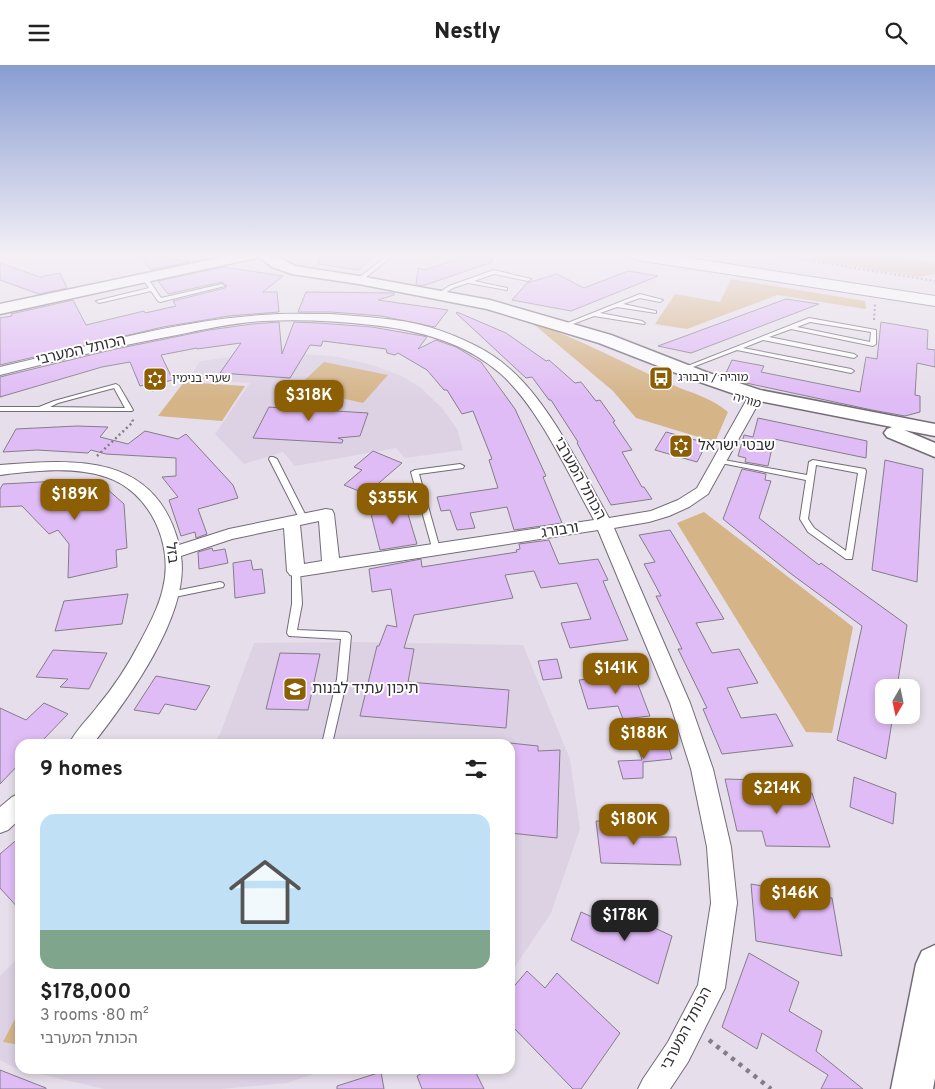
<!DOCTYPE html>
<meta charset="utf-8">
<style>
body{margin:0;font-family:Overpass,"Noto Sans Hebrew",sans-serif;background:#f2f2f2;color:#222;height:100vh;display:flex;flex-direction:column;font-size:19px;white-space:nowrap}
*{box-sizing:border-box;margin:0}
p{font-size:16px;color:#767676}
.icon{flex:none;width:28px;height:28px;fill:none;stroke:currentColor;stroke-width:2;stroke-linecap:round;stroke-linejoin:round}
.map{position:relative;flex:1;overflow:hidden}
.sheet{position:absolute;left:15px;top:674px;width:500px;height:335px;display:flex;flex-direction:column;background:#fff;border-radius:15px;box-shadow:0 2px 8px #0003}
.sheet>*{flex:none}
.needle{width:32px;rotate:189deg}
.controls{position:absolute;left:875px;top:614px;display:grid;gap:10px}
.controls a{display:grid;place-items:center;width:45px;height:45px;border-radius:10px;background:#fff;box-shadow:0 2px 8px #0003;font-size:25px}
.price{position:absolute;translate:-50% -42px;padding:0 11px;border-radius:10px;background:#8d5f05;color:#fff;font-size:16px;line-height:32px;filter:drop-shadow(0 1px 2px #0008)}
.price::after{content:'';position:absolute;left:50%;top:30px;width:15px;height:11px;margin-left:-8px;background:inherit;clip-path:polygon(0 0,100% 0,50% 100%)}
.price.current{background:#222;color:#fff}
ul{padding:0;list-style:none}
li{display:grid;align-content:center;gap:10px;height:265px;padding:0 25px}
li+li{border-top:1px solid #e0e0e0}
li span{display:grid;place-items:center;height:155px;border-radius:15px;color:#555}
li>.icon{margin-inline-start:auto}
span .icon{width:90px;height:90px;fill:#fffc;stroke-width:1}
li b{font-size:21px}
h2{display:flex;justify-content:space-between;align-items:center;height:60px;padding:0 25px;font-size:21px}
header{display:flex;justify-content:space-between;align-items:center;height:65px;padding:0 25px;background:#fff;font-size:22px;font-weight:800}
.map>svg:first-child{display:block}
.built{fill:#ddd2e4}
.green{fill:#d5b488}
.building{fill:#e0bcf6;stroke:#847d88}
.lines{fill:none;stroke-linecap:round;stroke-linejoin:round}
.lane-casing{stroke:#736c77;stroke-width:2}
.street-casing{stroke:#736c77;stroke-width:2}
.secondary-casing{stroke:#736c77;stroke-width:3}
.highway-casing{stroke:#736c77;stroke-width:2}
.path-far2{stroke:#837e86;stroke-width:2;stroke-dasharray:2 2.5;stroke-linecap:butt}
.path-far1{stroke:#837e86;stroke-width:2.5;stroke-dasharray:2 3;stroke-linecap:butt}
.path{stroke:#837e86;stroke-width:4.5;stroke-dasharray:4 5.5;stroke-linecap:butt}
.lane{fill:#fff;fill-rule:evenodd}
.street{fill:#fff;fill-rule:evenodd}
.secondary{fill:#fff;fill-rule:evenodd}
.highway{fill:#fff;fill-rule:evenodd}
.labels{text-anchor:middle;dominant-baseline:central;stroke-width:4;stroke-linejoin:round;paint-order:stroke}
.far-poi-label{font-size:12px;fill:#312e32;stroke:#fff;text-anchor:start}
.far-street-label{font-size:12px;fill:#312e32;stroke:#fff}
.street-label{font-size:15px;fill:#312e32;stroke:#fff}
.poi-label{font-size:15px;fill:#312e32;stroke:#fff;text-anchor:start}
</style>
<header><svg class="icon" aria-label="menu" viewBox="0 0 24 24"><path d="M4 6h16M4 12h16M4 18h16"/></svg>Nestly<svg class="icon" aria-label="search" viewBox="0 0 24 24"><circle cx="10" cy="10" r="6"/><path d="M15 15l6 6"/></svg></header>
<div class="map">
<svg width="935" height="1024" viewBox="0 0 935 1024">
<rect width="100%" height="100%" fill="#e6deea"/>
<g class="built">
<path d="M295,288L339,292L372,300L402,311L421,323L442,343L457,364L463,385L405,393L396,383L295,401L283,387L244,399L215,369L250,318L189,314L200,296L254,289Z"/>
<path d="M359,577L523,580L570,694L580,764L551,848L510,909V679H213L220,669L254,578Z"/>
<path d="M20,891V1004H328L287,1018L221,1024H104L15,1003L0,995V911Z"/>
</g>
<g class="green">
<path d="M782,190H883L935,198V209L919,212Z"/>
<path d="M731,214L865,236L866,244L777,230L687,264L655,259L675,229L720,237Z"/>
<path d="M531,257C580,274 625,299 673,320C691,328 712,333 728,347L715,377L636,353L613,326Z"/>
<path d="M324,297L388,310L363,338L296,323Z"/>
<path d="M184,317L245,321L222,356L158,351Z"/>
<path d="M704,447L853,562L832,668L806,667L677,458Z"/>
<path d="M20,944V980L3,977Z"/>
</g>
<g class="building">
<path d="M140,190H149L190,197L151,205Z"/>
<path d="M319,190H375L359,205L318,199Z"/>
<path d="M469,190H490L493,197L422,221L416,220L418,203L425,205Z"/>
<path d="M0,198L40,212L60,208L67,223L39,229L0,215Z"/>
<path d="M223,202L283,211L263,227H277L279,247L229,251L163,262L0,300V253L12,251L11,249L73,235L86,260L144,246L145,248L176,241L173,236L225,223L227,221L222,217L168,229L158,216Z"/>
<path d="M628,206L658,211L571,246L512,235L527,218L557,209L584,223Z"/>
<path d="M306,227L394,228V230L378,235L448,245L435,262L381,251L331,247H298Z"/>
<path d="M786,234L819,239L691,288L658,281Z"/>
<path d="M457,247L506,268L546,296L549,295L575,318L581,317L596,336L600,335L615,356L613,357L632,385L622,387L642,422H644L652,434L611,440L577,378L578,377L551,335H549L532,312L526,313L456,248Z"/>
<path d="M279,257L282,289L294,257L318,258L372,262L423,271L427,272L418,284L436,275L456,282L481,297L515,344L546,411L543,412L562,458L514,465L507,442L470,448L475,463L457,465L450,445L441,446L437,432L498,423L489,395L492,394L473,346L462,349L447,325H444L427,305L398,288L395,290L387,288L386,284L323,276L321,281L310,280L290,313L220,308L241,278L197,284V283L161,290L173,315L164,317L166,322L152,326L149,319L140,321L130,297L102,302L0,332V312L111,285L209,265L252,259Z"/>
<path d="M881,257L928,265L927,284L935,285V302L917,298L915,330L920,331V347L905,351L872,345L746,318L726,308L732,295L764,301L761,307L860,327L866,292L877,294Z"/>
<path d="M289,331L324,334L319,345L368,348L360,371L338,373L343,375L342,378L253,373L269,342L282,343Z"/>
<path d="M758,353L867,376L866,393L774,374L768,401L745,397L746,393L738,391L744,370L753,372Z"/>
<path d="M77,361L108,362L100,372L128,379L145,366L178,374L186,369L233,420L238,433L198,444L207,469L196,473L195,467L181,471L169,435L178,432L162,412L176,411V393L106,389L91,385L88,388L37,385L3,387L16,364Z"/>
<path d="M666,367L707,378L697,397L655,385Z"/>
<path d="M373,386L402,398L366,429L344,420L362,405L354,402Z"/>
<path d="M885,395L923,404L917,517L872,505Z"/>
<path d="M742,404L766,409L765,415L771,416L759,453L819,500L821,498L907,560L897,622H884V650H893L886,694L837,675L862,561L790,508L723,454Z"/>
<path d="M59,416L50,433L82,419L92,428L105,422L124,439L127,483L116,485L117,502L68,513L69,479L58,465L49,469L22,441L0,442V424L3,419Z"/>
<path d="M404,436L417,479L380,485L369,441Z"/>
<path d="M670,465L724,554L696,558L712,588L739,584L758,618L727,623L741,653L776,649L793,681L722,689L703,644L707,643L678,584H682L656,531H661L644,499L655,497L639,470Z"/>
<path d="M549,475L559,499L598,494L608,515L603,516L628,575L570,583L561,558L591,554L577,518L541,523L534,506L505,510L513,533L414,550L404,583L414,584L408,617L509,625L506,663L360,651L377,581H379L387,560L397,562L391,524L372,527L369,504L421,494L422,502L517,487L516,485L520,484L519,479Z"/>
<path d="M212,483L213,486L225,484L228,498L199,504L198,487Z"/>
<path d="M251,495L253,505L262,504L265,528L235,533L233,498Z"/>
<path d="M128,529L122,559L55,566L64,536Z"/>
<path d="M53,585L107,588L89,624L60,622L68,614L36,612Z"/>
<path d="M280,588L320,589L308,645L266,644Z"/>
<path d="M557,594L562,613L543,615L538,596Z"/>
<path d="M634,609L650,651L623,654L618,641L588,644L579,615Z"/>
<path d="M156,611L210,621L196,645L165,639L159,649L134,645Z"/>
<path d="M44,638L68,649L39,679H20V698L0,719V643L26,655Z"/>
<path d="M510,678L538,681V686L560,685L557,773L510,768Z"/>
<path d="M668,679L672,694L643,697V713L623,714L618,696L642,695L638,681Z"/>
<path d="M854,712L896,728L893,759L850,742Z"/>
<path d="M725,714L760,715L763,727L812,728L830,782L766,781L762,766H737Z"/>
<path d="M596,756L636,757L638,772H676L681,800L601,798Z"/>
<path d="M20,772V845L0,823V789Z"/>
<path d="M751,819L832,833L842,891L756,876Z"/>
<path d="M605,840L672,871L658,919L571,875L581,847L599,855Z"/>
<path d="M749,888L799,917L789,946L822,966L816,986L863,1024H821L828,1010L762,968L757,984L722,962Z"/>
<path d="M527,906L545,923L557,908L620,968L581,1024H573L510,959V926Z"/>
<path d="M428,1004H474L484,1024H422L417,1011Z"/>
<path d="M0,1005L46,1023V1024H0Z"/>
<path d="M381,1007L384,1024H337V1021Z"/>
</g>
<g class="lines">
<g class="lane-casing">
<g id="lane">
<path d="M388,190H394L361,216H357V214Z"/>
<path d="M433,190H439V191L437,192Z"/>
<path d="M494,205L531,214L528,216L494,209L474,216L507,223V225L468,218L453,223L442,230L437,229L449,221Z"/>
<path d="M145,211L147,212L161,233L222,219L225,221L160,237L158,236L151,226L99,238L96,236L149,223L142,213Z"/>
<path d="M640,229L663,235L660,237L640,233L623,239L656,246V248L617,242L600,248L642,256L645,258L644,259L594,251L565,262L560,261Z"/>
<path d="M809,253L876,265V279L873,281L791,264L769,272L854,289L857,291L854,293L763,275L743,283L851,304L854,306L851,308L737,285L685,305L680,304ZM810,257L871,267L870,277L797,262Z"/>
<path d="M116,319L119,321L133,345L132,346H0V342H39L54,336ZM114,323L125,343L50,342L58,338Z"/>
<path d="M270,392H273L277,394L307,453L306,455L303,456L299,453L269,394Z"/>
<path d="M718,394L807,410L809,397L813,395L865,404L866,406L852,494H846L808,467L800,454L806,415L721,398L717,396ZM816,400L858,408L846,486L814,463L808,454Z"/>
<path d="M460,399L464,401L463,403L419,409L440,484L436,487L433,486L411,407L415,405Z"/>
<path d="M296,503L300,506L302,539L297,565L346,567L349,568L351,571L347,614L332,679H322L337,614L341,574L289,571L287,568L292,539V506Z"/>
<path d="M220,517L223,518L224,520L223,522L170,533L166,530L170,527Z"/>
</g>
</g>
<g class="street-casing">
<g id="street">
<path d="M331,249C363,252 398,253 429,262C458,271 488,284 510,304C550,339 582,406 609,453L651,446L678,435L697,423L751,327L756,326L763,330L708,429L689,442L669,451L649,457L614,463L690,638L713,704L731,782L737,838L725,923L688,997L670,1024H638L643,1014L668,977L698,920L711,838L707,782L691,704L670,638L598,465L296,512L290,510L287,506L284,463L232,474L181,491C190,550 128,634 93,679H69C76,665 88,654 97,642C113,623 127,602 139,579C148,562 159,542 163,523C174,480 150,426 106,412C73,401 34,406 0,410V400C76,394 156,388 179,480L229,464L326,444L332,445L334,449L339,493L594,455C569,410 539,343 501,309C465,277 418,265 372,260C336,256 300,254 263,256C234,258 205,264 177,270C117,281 59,295 0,310V302C86,282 174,256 262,250C285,248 308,249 331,249ZM319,456L322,496L304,499L300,460Z"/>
<path d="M20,728V754L8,765L0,768V742L12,732Z"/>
</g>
</g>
<g class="secondary-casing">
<g id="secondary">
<path d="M232,190H275L295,201L359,211L490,235L611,270L706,307L760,325L935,359V371L904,365L935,378V392L887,372L884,368L887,364L892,362L749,334L694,315L599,278L487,244L359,219L292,209L272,202L260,192L0,249V239Z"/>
<path d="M935,880V1013L933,1024H891L916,899L922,886Z"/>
</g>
</g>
<g class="highway-casing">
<path id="highway" d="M630,190H670L935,231V241L637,195L632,193Z"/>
</g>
<g class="path-far2">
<path d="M774,190L935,216"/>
<path d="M874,255L875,239"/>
</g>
<path class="path-far1" d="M97,391L133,357L132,353"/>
<path class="path" d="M709,975L771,1024"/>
<use href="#lane" class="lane"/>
<use href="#street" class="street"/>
<use href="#secondary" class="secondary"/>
<use href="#highway" class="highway"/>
</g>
<linearGradient id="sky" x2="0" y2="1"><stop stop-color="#899dd2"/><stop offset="0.57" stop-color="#f4f0f6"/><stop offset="1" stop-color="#f4f0f6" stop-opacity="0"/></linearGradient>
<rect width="935" height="334" fill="url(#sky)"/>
<defs>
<g id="bus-square" transform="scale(1.25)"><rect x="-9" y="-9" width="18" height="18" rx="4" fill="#8d5f05" stroke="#fff"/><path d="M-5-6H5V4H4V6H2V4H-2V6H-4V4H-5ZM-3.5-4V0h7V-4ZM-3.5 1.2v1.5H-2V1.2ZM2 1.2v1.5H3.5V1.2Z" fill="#fff"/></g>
<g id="synagogue-square" transform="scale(1.25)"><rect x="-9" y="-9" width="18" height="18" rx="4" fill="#8d5f05" stroke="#fff"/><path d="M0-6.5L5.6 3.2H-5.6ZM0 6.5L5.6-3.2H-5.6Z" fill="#fff"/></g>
<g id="school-square" transform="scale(1.25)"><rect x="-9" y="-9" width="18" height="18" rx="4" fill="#8d5f05" stroke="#fff"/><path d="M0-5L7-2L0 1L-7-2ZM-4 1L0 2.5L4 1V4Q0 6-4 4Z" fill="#fff"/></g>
</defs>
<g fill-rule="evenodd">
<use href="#bus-square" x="661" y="313"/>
<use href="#synagogue-square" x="155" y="314"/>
<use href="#synagogue-square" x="681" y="381"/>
<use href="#school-square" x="295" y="624"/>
</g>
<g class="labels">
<g class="far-poi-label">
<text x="678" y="313">מוריה / ורבורג</text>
<text x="172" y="314">שערי בנימין</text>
</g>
<g class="far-street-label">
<text transform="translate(747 336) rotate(16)">מוריה</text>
</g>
<g class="street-label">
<text transform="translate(81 286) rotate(-13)">הכותל המערבי</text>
<text transform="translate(579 414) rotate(61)">הכותל המערבי</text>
<text transform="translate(560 466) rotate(-9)">ורבורג</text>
<text transform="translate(171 488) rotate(82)">בזל</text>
<text transform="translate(687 964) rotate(-62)">הכותל המערבי</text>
</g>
<g class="poi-label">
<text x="698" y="381">שבטי ישראל</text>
<text x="312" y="624">תיכון עתיד לבנות</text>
</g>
</g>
</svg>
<div class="controls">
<a><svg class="needle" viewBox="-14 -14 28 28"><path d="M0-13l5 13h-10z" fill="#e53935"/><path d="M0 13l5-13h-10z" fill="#767676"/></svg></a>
</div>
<b class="price" style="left:309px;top:357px">$318K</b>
<b class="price" style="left:75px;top:456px">$189K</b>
<b class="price" style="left:393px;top:460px">$355K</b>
<b class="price" style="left:616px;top:630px">$141K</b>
<b class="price" style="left:644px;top:695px">$188K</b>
<b class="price" style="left:777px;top:750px">$214K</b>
<b class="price" style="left:634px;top:781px">$180K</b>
<b class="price" style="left:795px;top:855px">$146K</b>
<b class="price current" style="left:625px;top:877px">$178K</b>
<section class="sheet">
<h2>9 homes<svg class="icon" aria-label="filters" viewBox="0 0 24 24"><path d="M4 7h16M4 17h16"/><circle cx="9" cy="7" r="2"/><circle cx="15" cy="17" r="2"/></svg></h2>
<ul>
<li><span style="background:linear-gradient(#bfe0f5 75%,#7fa58c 0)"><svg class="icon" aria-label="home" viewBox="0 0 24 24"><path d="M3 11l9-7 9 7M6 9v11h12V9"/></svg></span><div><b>$178,000</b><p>3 rooms · 80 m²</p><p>הכותל המערבי</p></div></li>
</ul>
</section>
</div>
